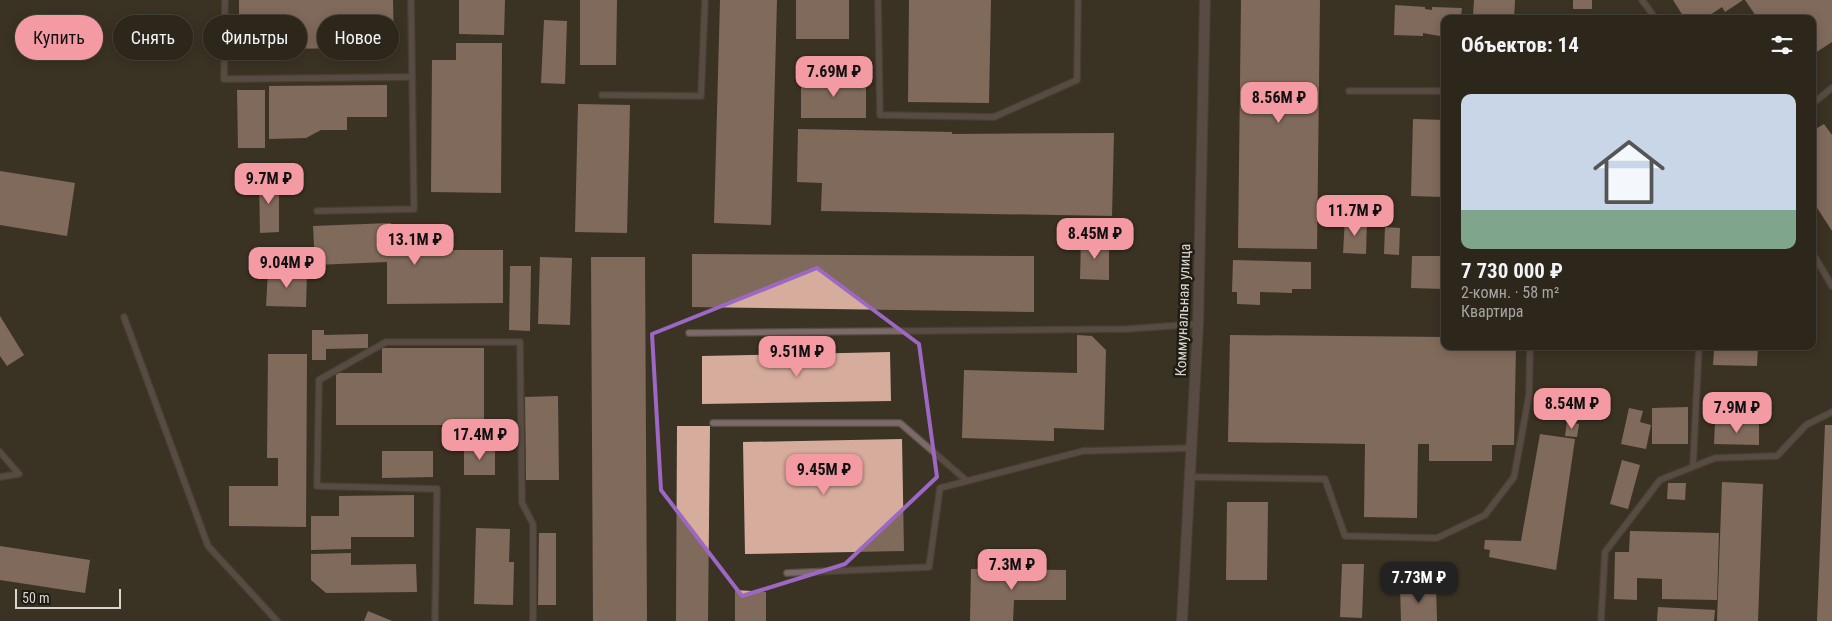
<!DOCTYPE html>
<html lang="ru">
<meta charset="utf-8">
<style>
body{margin:0;font-family:"Roboto Condensed",sans-serif;background:#383228;color:#f1f3f6;height:100vh;display:flex;flex-direction:column;font-size:19px;white-space:nowrap}
*{box-sizing:border-box;margin:0}
p{font-size:16px;color:#a6a5a3}
.icon{flex:none;width:28px;height:28px;fill:none;stroke:currentColor;stroke-width:2;stroke-linecap:round;stroke-linejoin:round}
.map{position:relative;flex:1;overflow:hidden}
.details{position:absolute;left:1441px;top:15px;width:375px;height:335px;display:flex;flex-direction:column;background:#2c261b;border-radius:10px;box-shadow:0 2px 12px #0003,0 0 0 1px #48433a}
.details>*{flex:none}
.hud{position:absolute;left:15px;top:15px;width:475px;height:45px;display:flex;gap:10px}
.scale{position:absolute;left:15px;bottom:12px;width:106px;box-sizing:border-box;padding-left:5px;border:2px solid #dbd6cd;border-top:0;font-size:14px;line-height:18px;white-space:nowrap;color:#dbd6cd;-webkit-text-stroke:4px #1f1b15;paint-order:stroke}
.price{position:absolute;translate:-50% -42px;padding:0 11px;border-radius:10px;background:#f49aa2;color:#111;font-size:16px;line-height:32px;filter:drop-shadow(0 1px 2px #0008)}
.price::after{content:'';position:absolute;left:50%;top:30px;width:15px;height:11px;margin-left:-8px;background:inherit;clip-path:polygon(0 0,100% 0,50% 100%)}
.price.active{background:#222;color:#fff}
ul{padding:0;list-style:none}
li{display:grid;align-content:center;gap:10px;height:265px;padding:0 20px}
li span{display:grid;place-items:center;height:155px;border-radius:10px;color:#555}
li>.icon{margin-inline-start:auto}
span .icon{width:90px;height:90px;fill:#fffc;stroke-width:1}
li b{font-size:21px}
h2{display:flex;justify-content:space-between;align-items:center;height:60px;padding:0 20px;font-size:21px}
.pill{padding:0 18px;border-radius:22px;background:#2c261b;box-shadow:0 2px 12px #0003,0 0 0 1px #48433a;font-size:18px;line-height:45px}
.pill.active{background:#f49aa2;color:#111}
.map>svg:first-child{display:block}
.building{fill:#d6ad9d}
.lines{fill:none;stroke-linecap:round;stroke-linejoin:round}
.lane-casing{stroke:#585042;stroke-width:8}
.street-casing{stroke:#585042;stroke-width:12}
.lane{stroke:#7c696a;stroke-width:5.5}
.street{stroke:#7c696a;stroke-width:10}
.marked{fill:none;stroke:#9d68c4;stroke-width:4;stroke-linejoin:round}
.labels{text-anchor:middle;dominant-baseline:central;stroke-width:5;stroke-linejoin:round;paint-order:stroke}
.street-label{font-size:15px;fill:#dbd6cd;stroke:#1f1b15}
</style>
<div class="map">
<svg width="1832" height="621" viewBox="0 0 1832 621">
<rect width="100%" height="100%" fill="#3b3324"/>
<g class="building">
<path d="M239,0H393L394,48L239,49Z"/>
<path d="M459,0H505L504,35L459,34Z"/>
<path d="M580,0H617L616,65H580Z"/>
<path d="M720,0H777L771,225L714,223Z"/>
<rect x="796" y="0" width="53" height="39"/>
<path d="M909,0H991L989,103L908,102Z"/>
<path d="M1241,0H1320L1317,249L1238,248Z"/>
<path d="M1474,0H1515L1514,19H1445V37L1423,33V36L1394,35L1395,5L1425,7V9L1432,10V7L1462,8L1461,16H1473Z"/>
<rect x="1573" y="0" width="19" height="9"/>
<path d="M1673,0H1743L1725,12L1722,7L1704,19H1685Z"/>
<path d="M1745,0H1832V42L1812,55V19H1758Z"/>
<path d="M544,20L567,21L565,84L541,83Z"/>
<path d="M456,43H502L501,193L431,192L432,60H456Z"/>
<rect x="801" y="77" width="65" height="41"/>
<path d="M387,85V117H347V130H321L306,138L269,139V86Z"/>
<path d="M237,90H265V148H238Z"/>
<path d="M578,104L630,105L627,233L575,232Z"/>
<path d="M1413,119L1445,120V197L1411,196Z"/>
<path d="M1824,124L1832,135V231L1812,200V131Z"/>
<path d="M798,129L952,132V134L1114,133L1112,216L821,211L822,183L797,182Z"/>
<path d="M0,171L75,183L67,236L0,225Z"/>
<path d="M259,177H279V232L260,233Z"/>
<path d="M1345,219L1367,220L1366,254L1343,253Z"/>
<path d="M391,223L392,250H503V303L387,304V262L315,265L313,226Z"/>
<path d="M1385,227L1400,228L1399,255L1384,254Z"/>
<path d="M1081,239L1109,240V280L1080,279Z"/>
<path d="M692,254L1034,256V312L692,307Z"/>
<path d="M1412,256H1445V289L1411,288Z"/>
<path d="M540,257L572,258L570,325L538,324Z"/>
<path d="M591,257H645L647,621H593Z"/>
<path d="M1233,260L1311,262V289H1292V293L1260,292V305L1237,304V292H1232Z"/>
<path d="M510,266H531L530,331L509,330Z"/>
<path d="M268,271L307,272L306,307L266,306Z"/>
<path d="M0,316L24,355L7,366L0,356Z"/>
<path d="M312,330H324V335L368,334V348L326,349V360H312Z"/>
<path d="M1077,335L1092,336L1106,350L1104,430L1054,428V441L962,438L964,370L1077,373Z"/>
<path d="M1230,335L1445,337V346H1516L1514,445H1492V461H1429V444H1418L1417,518L1364,517L1365,444L1228,442Z"/>
<path d="M1734,346H1758L1757,366L1713,365L1714,351H1733Z"/>
<path d="M382,348H484V425H336V373H382Z"/>
<path d="M890,352L891,401L702,404V356Z"/>
<path d="M268,354H307L306,527L229,526V486H278V458H267Z"/>
<path d="M558,396L559,480H526L525,397Z"/>
<path d="M1688,407V444H1652V408Z"/>
<path d="M1629,408L1643,411L1640,422L1651,425L1646,449L1621,444Z"/>
<path d="M1567,422L1579,424L1577,437L1565,436Z"/>
<path d="M1715,423H1759V445L1714,444Z"/>
<path d="M1825,425H1832V621H1817Z"/>
<path d="M677,426H710L708,621H676Z"/>
<path d="M1540,434L1575,439L1556,570L1489,557L1490,550L1484,549L1485,540L1521,541Z"/>
<path d="M902,439L904,551L745,554L743,442Z"/>
<rect x="464" y="447" width="31" height="28"/>
<path d="M382,451H433V477L382,478Z"/>
<path d="M1622,460L1640,465L1628,509L1610,504Z"/>
<path d="M1722,482L1763,484L1758,621H1717Z"/>
<path d="M1668,483H1686L1685,500L1667,499Z"/>
<path d="M414,495V537H351V549L311,550V516H339V496Z"/>
<path d="M1227,502H1268L1267,580H1226Z"/>
<path d="M476,528L510,529L509,562H514L513,605L474,604Z"/>
<path d="M1630,531L1719,533L1717,600L1662,599V579L1637,578V600L1614,599L1615,552H1629Z"/>
<path d="M539,533H556V605H538Z"/>
<path d="M0,546L90,560L85,593L0,580Z"/>
<path d="M351,553V565L416,564L417,592L326,593L311,580V554Z"/>
<path d="M1342,564H1364L1362,618L1340,617Z"/>
<path d="M971,569L1066,570V600H1014L1013,621H970Z"/>
<path d="M1436,586L1437,621H1401L1400,587Z"/>
<path d="M735,590L766,592V621H735Z"/>
<path d="M1658,607L1715,610L1714,621H1657Z"/>
<path d="M368,611L392,621H364Z"/>
</g>
<g class="lines">
<g class="lane-casing">
<g id="lane">
<path d="M225,0L224,79L411,77"/>
<path d="M878,0L880,115L994,117L1077,80L1078,0"/>
<path d="M1642,0L1656,19"/>
<path d="M1349,91H1445"/>
<path d="M602,95L701,96L705,0"/>
<path d="M1812,104L1832,88"/>
<path d="M317,211L414,209L411,0"/>
<path d="M1812,252L1832,286"/>
<path d="M124,317L208,546L277,621"/>
<path d="M689,333L1127,329L1198,324"/>
<path d="M713,423H900L967,481"/>
<path d="M0,452L19,474L0,477"/>
<path d="M1693,465L1699,346"/>
<path d="M1191,477L1325,479L1345,536L1437,538L1485,515L1514,477L1529,395L1530,346"/>
<path d="M787,573L929,567L940,488L1083,451L1193,448"/>
<path d="M435,621L437,489L317,486L319,380L386,342H520L522,503L533,524V621"/>
<path d="M1601,621L1605,552L1660,480L1715,458L1777,456L1806,425L1832,412"/>
</g>
</g>
<g class="street-casing">
<path id="street" d="M1182,621L1198,324L1205,0"/>
</g>
<use href="#lane" class="lane"/>
<use href="#street" class="street"/>
</g>
<path d="M0 0H1832V621H0ZM817,268L919,344L937,477L845,564L742,596L661,490L652,334Z" fill="#3b3324" fill-opacity=".55" fill-rule="evenodd"/>
<path class="marked" d="M817,268L919,344L937,477L845,564L742,596L661,490L652,334Z"/>
<g class="labels">
<g class="street-label">
<text transform="translate(1183 310) rotate(-88)">Коммунальная улица</text>
</g>
</g>
</svg>
<div class="scale">50 m</div>
<b class="price" style="left:834px;top:98px">7.69M ₽</b>
<b class="price" style="left:1279px;top:124px">8.56M ₽</b>
<b class="price" style="left:269px;top:205px">9.7M ₽</b>
<b class="price" style="left:1355px;top:237px">11.7M ₽</b>
<b class="price" style="left:1095px;top:260px">8.45M ₽</b>
<b class="price" style="left:415px;top:266px">13.1M ₽</b>
<b class="price" style="left:287px;top:289px">9.04M ₽</b>
<b class="price" style="left:797px;top:378px">9.51M ₽</b>
<b class="price" style="left:1572px;top:430px">8.54M ₽</b>
<b class="price" style="left:1737px;top:434px">7.9M ₽</b>
<b class="price" style="left:480px;top:461px">17.4M ₽</b>
<b class="price" style="left:824px;top:496px">9.45M ₽</b>
<b class="price" style="left:1012px;top:591px">7.3M ₽</b>
<b class="price active" style="left:1419px;top:604px">7.73M ₽</b>
<div class="hud">
<a class="pill active">Купить</a>
<a class="pill">Снять</a>
<a class="pill">Фильтры</a>
<a class="pill">Новое</a>
</div>
<section class="details">
<h2>Объектов: 14<svg class="icon" aria-label="filters" viewBox="0 0 24 24"><path d="M4 7h16M4 17h16"/><circle cx="9" cy="7" r="2"/><circle cx="15" cy="17" r="2"/></svg></h2>
<ul>
<li><span style="background:linear-gradient(#c9d6e8 75%,#7fa58c 0)"><svg class="icon" aria-label="home" viewBox="0 0 24 24"><path d="M3 11l9-7 9 7M6 9v11h12V9"/></svg></span><div><b>7 730 000 ₽</b><p>2-комн. · 58 m²</p><p>Квартира</p></div></li>
</ul>
</section>
</div>
